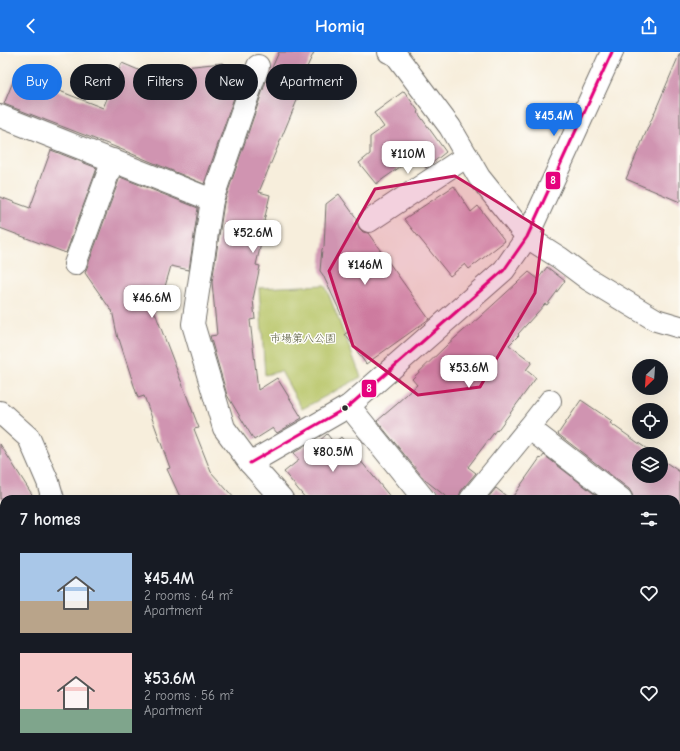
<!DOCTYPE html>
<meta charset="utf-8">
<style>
body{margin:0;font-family:"Comic Neue","Klee One",sans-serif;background:#242831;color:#f1f3f6;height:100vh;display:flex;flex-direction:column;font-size:15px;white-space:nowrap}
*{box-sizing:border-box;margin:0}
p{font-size:13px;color:#9ea1a6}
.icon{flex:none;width:22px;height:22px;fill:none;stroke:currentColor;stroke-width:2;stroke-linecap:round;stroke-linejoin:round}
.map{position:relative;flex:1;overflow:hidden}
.sheet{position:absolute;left:0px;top:443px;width:680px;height:256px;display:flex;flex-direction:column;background:#171b24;border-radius:12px 12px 0 0;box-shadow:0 4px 16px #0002}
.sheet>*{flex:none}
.banner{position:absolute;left:12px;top:12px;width:400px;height:36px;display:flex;gap:8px}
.needle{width:26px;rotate:205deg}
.buttons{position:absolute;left:632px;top:307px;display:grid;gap:8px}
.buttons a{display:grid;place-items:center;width:36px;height:36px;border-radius:50%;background:#171b24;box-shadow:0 4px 16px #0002;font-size:20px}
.price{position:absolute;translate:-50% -34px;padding:0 9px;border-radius:8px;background:#fff;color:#222;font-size:13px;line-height:26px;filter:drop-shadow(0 1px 2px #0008)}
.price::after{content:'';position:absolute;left:50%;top:24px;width:12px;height:9px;margin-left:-6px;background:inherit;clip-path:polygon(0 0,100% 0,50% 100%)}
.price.active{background:#1a73e8;color:#fff}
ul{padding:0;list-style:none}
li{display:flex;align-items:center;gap:12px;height:100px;padding:0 20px}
li span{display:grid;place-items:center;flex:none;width:112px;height:80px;border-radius:0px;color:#555}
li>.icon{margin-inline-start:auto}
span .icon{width:48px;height:48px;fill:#fffc;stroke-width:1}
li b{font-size:17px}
h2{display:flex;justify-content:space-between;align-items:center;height:48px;padding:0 20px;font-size:17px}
.tag{padding:0 14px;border-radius:18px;background:#171b24;box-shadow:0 4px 16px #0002;font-size:14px;line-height:36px}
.tag.active{background:#1a73e8;color:#fff}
header{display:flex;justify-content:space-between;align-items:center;height:52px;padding:0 20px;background:#1a73e8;color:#fff;font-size:18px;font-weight:800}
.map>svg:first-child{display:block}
.green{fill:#b8c567;stroke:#727849}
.forest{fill:#92aa5c;stroke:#5e6a44}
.building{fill:#d094b1}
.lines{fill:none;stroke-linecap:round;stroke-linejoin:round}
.minor-casing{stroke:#726f69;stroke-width:24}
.minor{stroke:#fff;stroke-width:22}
.bus-1-casing{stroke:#fdfcf7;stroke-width:6}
.bus-1{stroke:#e5007d;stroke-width:3}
.marked{fill:#c2185b;fill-opacity:0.2;stroke:#c2185b;stroke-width:3;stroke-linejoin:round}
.bus-dot{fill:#2b2b2b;stroke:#fdfcf7;stroke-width:1.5}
.labels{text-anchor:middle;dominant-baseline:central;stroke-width:3;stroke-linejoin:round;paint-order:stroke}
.park-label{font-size:11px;fill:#55593d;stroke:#fdfcf7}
.line-badge{stroke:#fdfcf7;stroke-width:1.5}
.badge-label{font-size:11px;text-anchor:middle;font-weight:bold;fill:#fff}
</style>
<header><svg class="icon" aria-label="back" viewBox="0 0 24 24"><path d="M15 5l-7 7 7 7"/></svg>Homiq<svg class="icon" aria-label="share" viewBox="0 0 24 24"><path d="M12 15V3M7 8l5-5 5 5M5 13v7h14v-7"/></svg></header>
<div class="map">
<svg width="680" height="699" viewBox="0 0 680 699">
<rect width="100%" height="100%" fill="#fdfcf7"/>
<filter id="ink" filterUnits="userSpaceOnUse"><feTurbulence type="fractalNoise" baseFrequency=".025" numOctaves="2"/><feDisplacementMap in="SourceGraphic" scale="8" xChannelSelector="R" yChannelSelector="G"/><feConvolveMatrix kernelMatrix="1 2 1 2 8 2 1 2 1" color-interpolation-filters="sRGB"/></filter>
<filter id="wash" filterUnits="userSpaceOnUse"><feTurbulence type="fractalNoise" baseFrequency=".012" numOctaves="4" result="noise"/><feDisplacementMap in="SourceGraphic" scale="16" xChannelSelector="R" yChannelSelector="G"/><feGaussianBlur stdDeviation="0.9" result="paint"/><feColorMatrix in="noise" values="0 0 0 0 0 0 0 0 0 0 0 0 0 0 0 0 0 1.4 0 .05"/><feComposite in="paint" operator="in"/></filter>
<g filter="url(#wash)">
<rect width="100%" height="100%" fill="#f7eedc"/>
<path class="green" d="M325,233L361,325L302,357L281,319L265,323L259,236Z"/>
<path class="forest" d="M0,531L4,539V695H75L77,699H0Z"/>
<g id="blocks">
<g class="building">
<path d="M279,0H314L301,28L305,29L259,140L270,143L264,169L266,170L256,213L260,214L253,247L255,267L250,268L258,338L277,326L302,366L277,381L273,376L254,388L227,343L210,284L217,283L212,230L224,151L266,29Z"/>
<path d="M680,1V150L626,127Z"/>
<path d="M122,11L162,28L166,17L222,11L243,20L204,132L118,96L4,52L16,22L103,56Z"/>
<path d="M404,39L419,60L418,61L446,100L426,116L417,103L376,132L359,111L370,102V85L384,75L374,61Z"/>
<path d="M51,98L97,116L66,201L0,176V145L30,156Z"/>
<path d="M120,125L198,156L189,218L171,214L164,238L149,245L199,376L194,377L211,420L235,447H181L167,417L170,416L144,344L138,346L119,287H118L112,258H111L85,221Z"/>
<path d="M454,134L471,160L478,154L505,189L469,217L465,212L450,224L404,167Z"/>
<path d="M339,142L357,167V170L359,176L363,180L368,181L429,267L366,312L345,282L349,279L323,223L320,219L322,197L324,195L326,152Z"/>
<path d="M547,215L565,229L547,253L545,252L518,282L519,283L509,293L532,310L526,318L536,326L497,379L496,378L468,415L476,421L461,439L459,445V447H449L425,428L377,369L397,352V351L417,333L412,327L448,292L470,273V274L529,220L538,227Z"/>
<path d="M581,348L612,369L610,371L654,402H639V424H661V407L680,420V461L676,458V447H633L632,442L629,437L558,382Z"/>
<path d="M327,382L334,391L341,385L392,447H306L284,420L299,408L293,401L316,388L317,391Z"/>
<path d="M0,392L35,447H0Z"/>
<path d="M544,403L601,447H511L540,406L541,407Z"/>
<path d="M496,436L510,447H487Z"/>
</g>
</g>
</g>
<g filter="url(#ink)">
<use href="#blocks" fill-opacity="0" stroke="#726f69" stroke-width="1"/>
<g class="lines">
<g class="minor-casing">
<g id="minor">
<path d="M389,0L396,3L450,75L479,125L527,185L560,206L588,227L656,268L680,275"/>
<path d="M258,14L212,148L193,272L224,376L250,411L282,447"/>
<path d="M0,64L212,148"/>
<path d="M369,169L467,104"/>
<path d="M75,212L113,108"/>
<path d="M349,354L424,447"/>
<path d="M0,360L29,386L48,430L53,447"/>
<path d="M529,376L621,447"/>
<path d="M250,411L349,354L504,218L527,185L612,0"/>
<path d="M471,447L529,376L550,349"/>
<path d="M676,489L680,492"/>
<path d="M676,556L680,548"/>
<path d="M0,579L4,582"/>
<path d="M180,695L184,699"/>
</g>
</g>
<use href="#minor" class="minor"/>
<g class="bus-1-casing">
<path id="bus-1" d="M250,411L349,354L504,218L527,185L612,0"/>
</g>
<use href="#bus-1" class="bus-1"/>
</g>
</g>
<path class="marked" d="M455,124L543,178L535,241L480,335L418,343L353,294L329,219L375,137Z"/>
<circle class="bus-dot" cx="345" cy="356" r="3.5"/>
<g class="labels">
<g class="park-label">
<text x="303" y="286">市場第八公園</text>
</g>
</g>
<g class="line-badge">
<rect x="545" y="119" width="16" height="19" rx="4" fill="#e5007d"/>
<rect x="361" y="327" width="16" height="19" rx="4" fill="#e5007d"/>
</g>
<g class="badge-label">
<text x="553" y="132">8</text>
<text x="369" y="340">8</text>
</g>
</svg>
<div class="buttons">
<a><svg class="needle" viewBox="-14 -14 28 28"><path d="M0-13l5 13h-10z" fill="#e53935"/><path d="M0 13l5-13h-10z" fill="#9ea1a6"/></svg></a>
<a><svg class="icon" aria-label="locate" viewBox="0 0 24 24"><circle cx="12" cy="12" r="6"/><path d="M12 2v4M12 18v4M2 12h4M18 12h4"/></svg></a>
<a><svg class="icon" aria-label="layers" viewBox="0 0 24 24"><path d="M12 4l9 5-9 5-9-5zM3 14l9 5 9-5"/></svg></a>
</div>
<b class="price active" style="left:554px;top:85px">¥45.4M</b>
<b class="price" style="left:408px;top:123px">¥110M</b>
<b class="price" style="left:253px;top:202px">¥52.6M</b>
<b class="price" style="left:365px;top:234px">¥146M</b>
<b class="price" style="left:152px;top:267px">¥46.6M</b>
<b class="price" style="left:469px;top:337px">¥53.6M</b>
<b class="price" style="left:333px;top:421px">¥80.5M</b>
<div class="banner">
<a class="tag active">Buy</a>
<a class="tag">Rent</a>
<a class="tag">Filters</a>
<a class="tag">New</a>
<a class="tag">Apartment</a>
</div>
<section class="sheet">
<h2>7 homes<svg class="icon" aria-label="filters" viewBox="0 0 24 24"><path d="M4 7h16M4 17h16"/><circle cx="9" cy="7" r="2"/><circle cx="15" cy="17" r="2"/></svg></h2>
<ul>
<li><span style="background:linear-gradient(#a9c7e8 60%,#b9a48a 0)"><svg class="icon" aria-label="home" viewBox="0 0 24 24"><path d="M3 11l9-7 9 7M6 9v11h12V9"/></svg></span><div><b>¥45.4M</b><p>2 rooms · 64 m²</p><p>Apartment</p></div><svg class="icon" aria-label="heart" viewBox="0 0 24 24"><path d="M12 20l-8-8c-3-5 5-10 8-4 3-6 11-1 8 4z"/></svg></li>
<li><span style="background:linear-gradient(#f6c9c9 70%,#7fa58c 0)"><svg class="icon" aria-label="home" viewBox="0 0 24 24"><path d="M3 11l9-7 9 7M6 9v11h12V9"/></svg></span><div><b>¥53.6M</b><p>2 rooms · 56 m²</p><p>Apartment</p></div><svg class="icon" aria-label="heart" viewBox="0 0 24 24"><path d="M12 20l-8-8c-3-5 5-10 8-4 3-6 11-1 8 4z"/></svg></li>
</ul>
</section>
</div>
